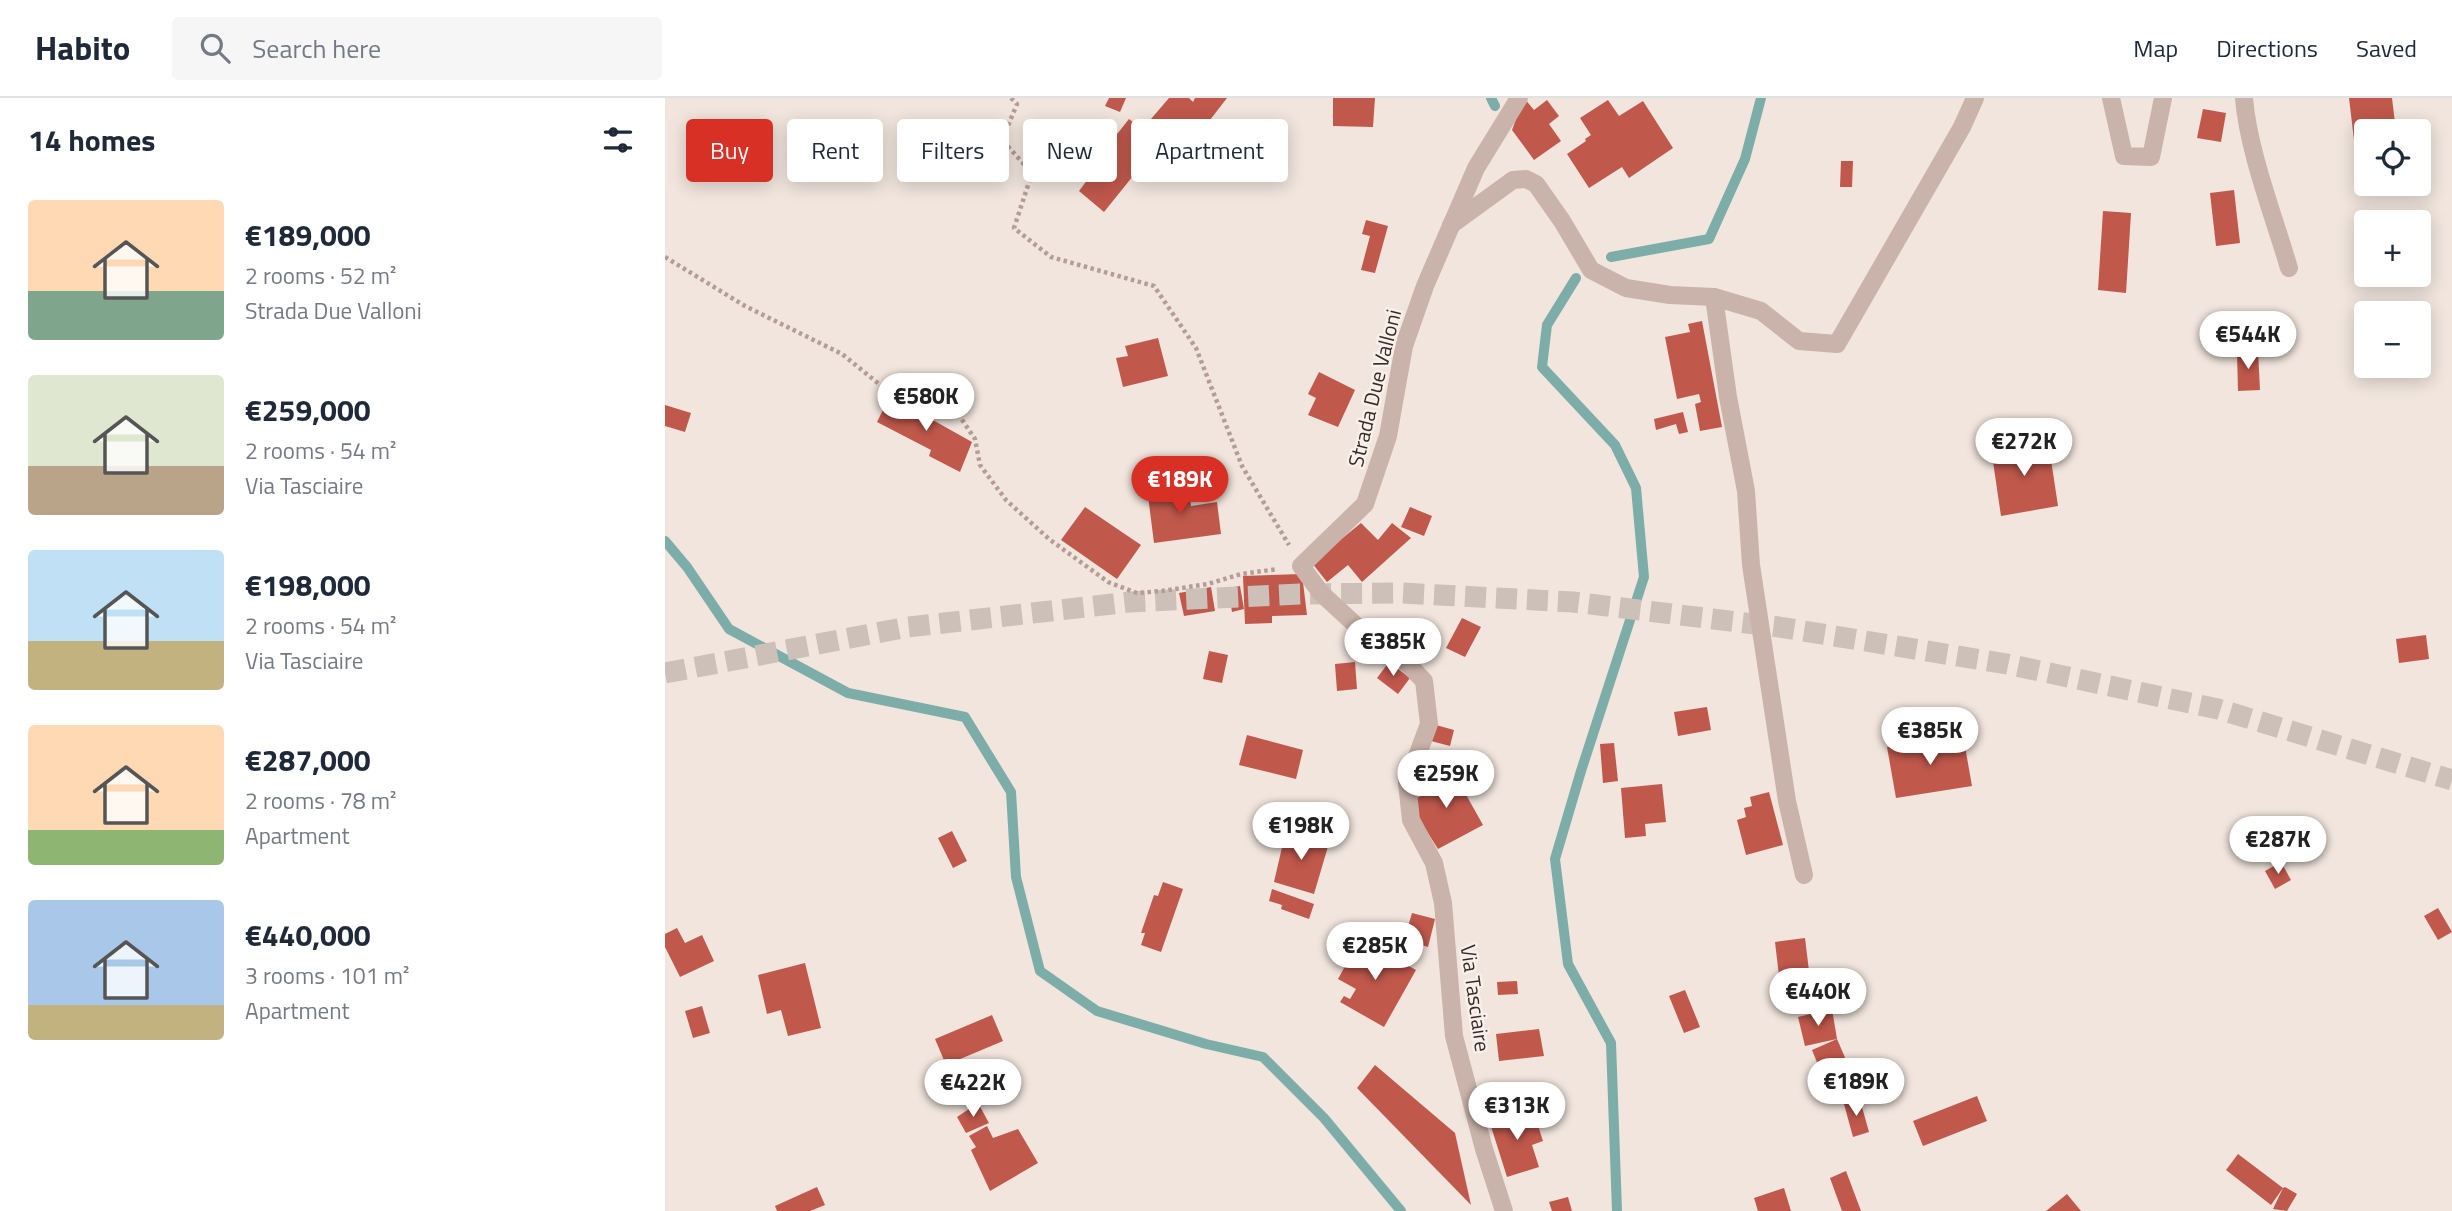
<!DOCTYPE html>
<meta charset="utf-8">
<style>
body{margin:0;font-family:"Titillium Web",sans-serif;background:#f6f6f7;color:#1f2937;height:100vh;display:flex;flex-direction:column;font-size:26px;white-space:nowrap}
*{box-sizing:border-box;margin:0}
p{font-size:23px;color:#747a83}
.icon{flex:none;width:38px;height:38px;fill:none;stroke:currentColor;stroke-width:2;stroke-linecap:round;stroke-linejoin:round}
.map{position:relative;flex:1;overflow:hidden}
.panel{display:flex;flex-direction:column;background:#fff;width:665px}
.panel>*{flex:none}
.top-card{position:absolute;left:21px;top:21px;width:665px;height:63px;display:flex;gap:14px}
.buttons{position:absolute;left:1689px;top:21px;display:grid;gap:14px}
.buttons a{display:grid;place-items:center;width:77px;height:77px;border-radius:7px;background:#fff;box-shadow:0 4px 18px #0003;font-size:35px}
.price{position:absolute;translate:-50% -60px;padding:0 16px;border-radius:24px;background:#fff;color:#222;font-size:23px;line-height:46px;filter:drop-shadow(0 2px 4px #0008)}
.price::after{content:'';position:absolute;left:50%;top:42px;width:21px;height:16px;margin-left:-10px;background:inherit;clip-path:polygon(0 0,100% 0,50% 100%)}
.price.active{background:#d93025;color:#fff}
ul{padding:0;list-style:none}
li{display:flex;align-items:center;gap:21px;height:175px;padding:0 28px}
li span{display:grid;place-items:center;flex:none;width:196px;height:140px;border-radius:7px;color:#555}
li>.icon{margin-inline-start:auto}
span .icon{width:84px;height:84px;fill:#fffc;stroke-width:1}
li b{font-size:30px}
h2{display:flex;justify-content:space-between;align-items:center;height:84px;padding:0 28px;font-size:30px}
.pill{padding:0 24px;border-radius:7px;background:#fff;box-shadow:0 4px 18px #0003;font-size:24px;line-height:63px}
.pill.active{background:#d93025;color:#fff}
header{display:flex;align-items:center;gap:42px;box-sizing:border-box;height:98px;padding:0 35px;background:#fff;border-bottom:2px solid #e0e1e3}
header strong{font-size:33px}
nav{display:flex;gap:38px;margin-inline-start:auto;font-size:24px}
.search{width:490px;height:63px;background:#f6f6f7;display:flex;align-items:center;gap:18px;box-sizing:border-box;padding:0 24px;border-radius:7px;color:#747a83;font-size:26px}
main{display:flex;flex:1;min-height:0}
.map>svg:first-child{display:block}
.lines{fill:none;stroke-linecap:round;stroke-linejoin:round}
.stream{stroke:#7dada8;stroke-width:10}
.building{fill:#c0584c}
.highway-tunnel{stroke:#ccc0b9;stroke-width:21;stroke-dasharray:21 10;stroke-linecap:butt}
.path{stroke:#b49d94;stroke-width:4.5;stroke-dasharray:3.5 3.5;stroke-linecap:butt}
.minor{stroke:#c9b3aa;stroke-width:18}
.labels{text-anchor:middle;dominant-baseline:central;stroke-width:5;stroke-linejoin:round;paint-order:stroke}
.street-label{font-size:21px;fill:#362b29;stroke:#f9f0e9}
</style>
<header>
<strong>Habito</strong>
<div class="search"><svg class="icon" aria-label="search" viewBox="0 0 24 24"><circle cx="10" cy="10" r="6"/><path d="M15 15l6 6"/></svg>Search here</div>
<nav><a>Map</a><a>Directions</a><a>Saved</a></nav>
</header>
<main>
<section class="panel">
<h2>14 homes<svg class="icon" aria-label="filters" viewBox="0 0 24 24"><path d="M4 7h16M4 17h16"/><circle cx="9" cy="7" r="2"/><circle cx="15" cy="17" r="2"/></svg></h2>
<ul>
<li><span style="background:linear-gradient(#ffd9b3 65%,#7fa58c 0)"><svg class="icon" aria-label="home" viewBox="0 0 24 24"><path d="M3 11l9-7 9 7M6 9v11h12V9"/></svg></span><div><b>€189,000</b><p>2 rooms · 52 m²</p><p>Strada Due Valloni</p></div></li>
<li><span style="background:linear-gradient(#dfe7d0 65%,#b9a48a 0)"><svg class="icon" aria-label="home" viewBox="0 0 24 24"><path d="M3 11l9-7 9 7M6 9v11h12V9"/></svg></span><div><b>€259,000</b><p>2 rooms · 54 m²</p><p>Via Tasciaire</p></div></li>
<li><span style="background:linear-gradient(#bfe0f5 65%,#c2b280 0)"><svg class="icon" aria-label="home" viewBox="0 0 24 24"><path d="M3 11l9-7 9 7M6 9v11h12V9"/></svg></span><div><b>€198,000</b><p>2 rooms · 54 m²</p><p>Via Tasciaire</p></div></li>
<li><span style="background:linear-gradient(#ffd9b3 75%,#8fb573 0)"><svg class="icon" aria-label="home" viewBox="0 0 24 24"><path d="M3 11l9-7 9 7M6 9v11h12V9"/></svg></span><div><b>€287,000</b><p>2 rooms · 78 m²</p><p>Apartment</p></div></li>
<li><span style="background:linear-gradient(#a9c7e8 75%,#c2b280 0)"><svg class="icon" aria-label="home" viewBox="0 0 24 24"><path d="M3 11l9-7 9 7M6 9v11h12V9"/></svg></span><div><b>€440,000</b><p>3 rooms · 101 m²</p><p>Apartment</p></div></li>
</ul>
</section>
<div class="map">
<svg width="1787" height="1113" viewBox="0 0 1787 1113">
<rect width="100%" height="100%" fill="#f1e5dd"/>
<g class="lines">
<g class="stream">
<path d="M826,0L830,8"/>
<path d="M946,159L1044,141L1080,61L1096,0"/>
<path d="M911,180L882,227L877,269L950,347L971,390L979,479L916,673L890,761L903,866L946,945L952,1113"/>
<path d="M0,443L22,469L64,531L183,595L300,619L346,694L351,779L375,873L432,913L541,946L598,959L659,1020L736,1113"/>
</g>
</g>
<g class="building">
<path d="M444,0H461L455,14L440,8Z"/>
<path d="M504,0H524L528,4L530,0H562L538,31L517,21L506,40L486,21Z"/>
<path d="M668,0H710L708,29L668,28Z"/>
<path d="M859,0L869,12L882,2L894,18L884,26L896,43L869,62L847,32Z"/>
<path d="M1684,0H1727L1731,33H1701V41L1689,42Z"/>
<path d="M943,2L954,18L978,3L1008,50L964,80L957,69L924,90L902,56L921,43L920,41L926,37L915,20Z"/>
<path d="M1538,11L1561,15L1556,44L1532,40Z"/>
<path d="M464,21L490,41L469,69L472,73L439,114L414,93L426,77L422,74Z"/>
<path d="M1176,63H1188L1187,89H1175Z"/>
<path d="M1569,92L1575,145L1551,148L1545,95Z"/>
<path d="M1438,113L1466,115L1461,195L1433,192Z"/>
<path d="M701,122L723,128L710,175L696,172L705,138L697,136Z"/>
<path d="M1037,223L1057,329L1035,333L1030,306L1036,304L1034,296L1012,301L1000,239L1025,234L1023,226Z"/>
<path d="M493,240L503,278L458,289L451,260L463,258L460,248Z"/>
<path d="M1593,253L1595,292L1573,293L1572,255Z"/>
<path d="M654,274L690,292L673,329L643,317L651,300L643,296Z"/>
<path d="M225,298L307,344L295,374L264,358L266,352L212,324Z"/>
<path d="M0,307L26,315L20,334L0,328Z"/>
<path d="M1018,314L1023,334L1014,336L1011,326L991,332L989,321Z"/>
<path d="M1383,342L1393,408L1336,418L1326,350Z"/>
<path d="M504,387L505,396L524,393L526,408L552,404L556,436L489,445L482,390Z"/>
<path d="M420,409L476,447L452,481L396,442Z"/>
<path d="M745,409L767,418L759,438L736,429Z"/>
<path d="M696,425L713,442L727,425L746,440L697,484L683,467L662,484L647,465Z"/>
<path d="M637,476L642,517L607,518V525L580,526L578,478Z"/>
<path d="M575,488L579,511L567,514L563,490Z"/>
<path d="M546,489L550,513L519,518L514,495Z"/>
<path d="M797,520L816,529L800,559L781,550Z"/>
<path d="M1761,537L1764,561L1734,565L1731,541Z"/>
<path d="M544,553L563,557L557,585L538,581Z"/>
<path d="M690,564L692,591L672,593L670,566Z"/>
<path d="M724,564L745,580L733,596L712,580Z"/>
<path d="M1042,609L1046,632L1013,638L1009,614Z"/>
<path d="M771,627L789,632L785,648L766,643Z"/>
<path d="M582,637L638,652L631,681L574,667Z"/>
<path d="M1298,637L1307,688L1231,700L1222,649Z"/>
<path d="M949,645L953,683L938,685L935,646Z"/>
<path d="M786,670L818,727L773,751L751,716L748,702L766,692L761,684Z"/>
<path d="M997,686L1001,724L980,726L981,738L960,740L956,690Z"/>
<path d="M1104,694L1118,747L1081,757L1072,722L1081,719L1079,710L1087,708L1085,699Z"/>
<path d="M621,732L664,745L649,796L609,784Z"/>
<path d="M287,733L302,763L288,770L273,740Z"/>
<path d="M1616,764L1626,782L1610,791L1600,773Z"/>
<path d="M498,784L518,791L496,854L476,847L480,835H476L489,797L493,798Z"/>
<path d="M607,791L649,806L644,821L616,811L617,807L604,803Z"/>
<path d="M1773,810L1787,834L1773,842L1759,818Z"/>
<path d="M747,815L770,821L763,849L739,842Z"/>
<path d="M12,830L20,845L37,837L49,863L15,879L0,849V836Z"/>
<path d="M1140,840L1144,873L1114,878L1110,844Z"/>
<path d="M695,841L751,872L719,929L675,904L679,898L685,901L691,891L673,881Z"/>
<path d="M140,865L156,930L123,938L116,912L102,916L93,877Z"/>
<path d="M852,883L853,896L833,897L832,884Z"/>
<path d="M1020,892L1035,929L1019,935L1004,898Z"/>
<path d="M37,908L45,935L28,940L20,913Z"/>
<path d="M1167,911L1172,941L1140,948L1133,919Z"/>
<path d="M327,917L338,943L281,967L270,941Z"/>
<path d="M874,931L879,958L834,963L831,936Z"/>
<path d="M1172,941L1188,978L1162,989L1147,952Z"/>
<path d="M710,967L790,1035L806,1107L692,990Z"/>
<path d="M1312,998L1322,1023L1258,1048L1248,1023Z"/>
<path d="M1195,1002L1204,1034L1188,1039L1179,1006Z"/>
<path d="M313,1005L324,1025L301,1035L292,1019Z"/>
<path d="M854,1013L856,1019L869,1015L878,1043L867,1047L874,1069L842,1079L824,1022Z"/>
<path d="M322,1028L328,1040L353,1031L373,1065L325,1093L306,1052L311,1049L304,1038Z"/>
<path d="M1573,1056L1618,1090L1620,1089L1632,1096L1622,1113L1608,1111L1618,1090L1606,1107L1561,1072Z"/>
<path d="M1181,1073L1196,1113H1177L1165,1080Z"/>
<path d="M152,1089L160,1107L145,1113H112L110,1108Z"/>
<path d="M1119,1090L1126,1113H1093L1089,1100Z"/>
<path d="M1402,1096L1416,1113H1381Z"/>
<path d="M903,1099L907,1113H887L884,1104Z"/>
</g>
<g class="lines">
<path class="highway-tunnel" d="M0,575L243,529L465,504L635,496L736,495L908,504L1114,529L1342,566L1553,611L1787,682"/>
<g class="path">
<path d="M346,0L352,6L337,42L367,75L349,130L386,159L489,188L531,250L577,368L624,447"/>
<path d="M0,159L80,208L177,256L219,290L289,310L310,341L315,367L341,402L384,441L443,484L472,495L497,493L543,486L576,476L613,471"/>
</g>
<g class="minor">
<path d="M1446,0L1459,58L1486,59L1498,0"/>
<path d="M1579,0C1583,52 1609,119 1624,170"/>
<path d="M786,127L848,82L861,81L871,86L897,123L926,172L961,190L1005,197L1049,199L1096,213L1134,243L1172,246L1297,29L1310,0"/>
<path d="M1049,199L1063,299L1081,393L1086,467L1122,703L1139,777"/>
<path d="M839,1113L819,1051L789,938L778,805L769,765L746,722L742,685L764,626L759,583L743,566L710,545L656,495L636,468L700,406L723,338L739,248L760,188L811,70L854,0"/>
</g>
</g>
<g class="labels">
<g class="street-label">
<text transform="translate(709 290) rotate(-76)">Strada Due Valloni</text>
<text transform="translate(811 900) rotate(82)">Via Tasciaire</text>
</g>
</g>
</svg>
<div class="buttons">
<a><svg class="icon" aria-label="locate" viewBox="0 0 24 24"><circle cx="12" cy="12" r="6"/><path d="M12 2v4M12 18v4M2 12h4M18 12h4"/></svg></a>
<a>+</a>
<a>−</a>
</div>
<b class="price" style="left:1583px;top:273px">€544K</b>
<b class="price" style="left:261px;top:335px">€580K</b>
<b class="price" style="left:1359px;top:380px">€272K</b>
<b class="price active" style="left:515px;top:418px">€189K</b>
<b class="price" style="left:728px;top:580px">€385K</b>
<b class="price" style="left:1265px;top:669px">€385K</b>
<b class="price" style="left:781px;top:712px">€259K</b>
<b class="price" style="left:636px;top:764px">€198K</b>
<b class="price" style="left:1613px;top:778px">€287K</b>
<b class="price" style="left:710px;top:884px">€285K</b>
<b class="price" style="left:1153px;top:930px">€440K</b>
<b class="price" style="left:1191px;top:1020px">€189K</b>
<b class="price" style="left:308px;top:1021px">€422K</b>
<b class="price" style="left:852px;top:1044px">€313K</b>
<div class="top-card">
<a class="pill active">Buy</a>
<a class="pill">Rent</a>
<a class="pill">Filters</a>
<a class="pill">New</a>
<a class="pill">Apartment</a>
</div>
</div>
</main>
